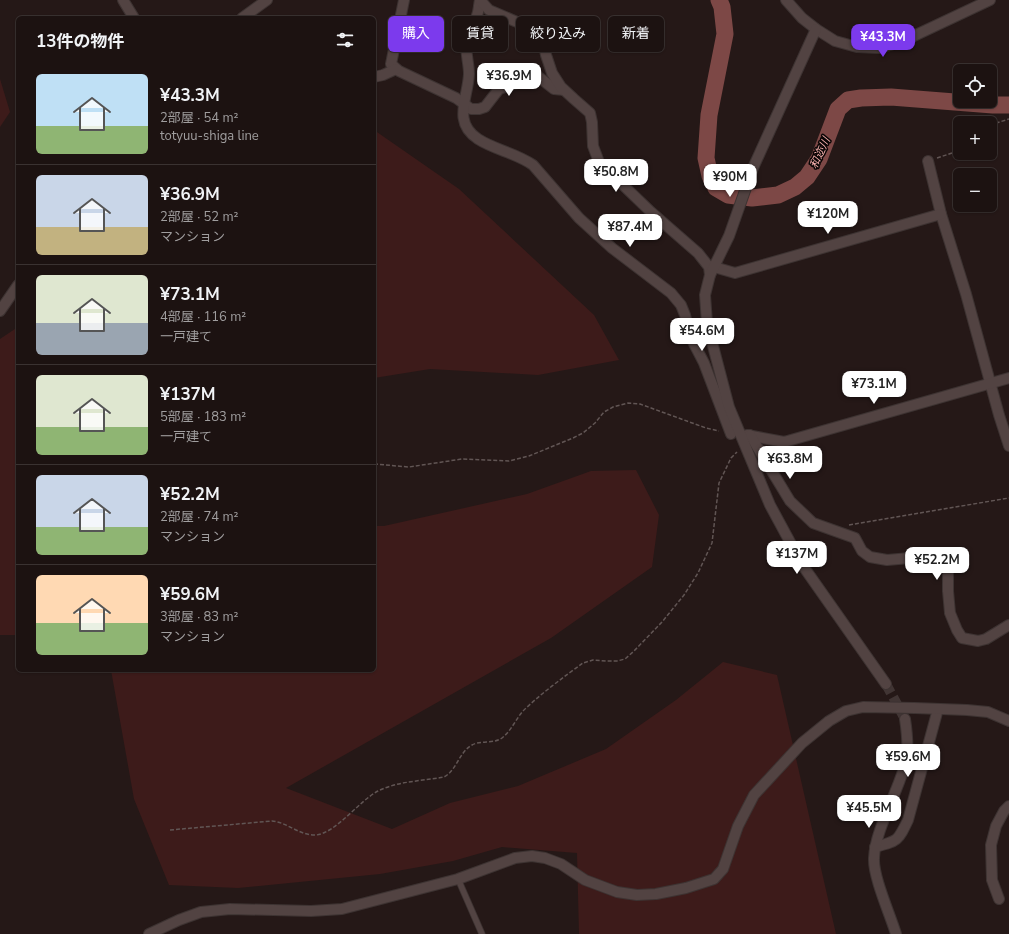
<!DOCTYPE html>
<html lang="ja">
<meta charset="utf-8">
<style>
body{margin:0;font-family:"Nunito Sans","Noto Sans JP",sans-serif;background:#251b1a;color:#f1f3f6;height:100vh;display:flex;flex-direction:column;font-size:15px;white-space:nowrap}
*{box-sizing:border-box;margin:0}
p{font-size:13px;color:#a09e9f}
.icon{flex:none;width:22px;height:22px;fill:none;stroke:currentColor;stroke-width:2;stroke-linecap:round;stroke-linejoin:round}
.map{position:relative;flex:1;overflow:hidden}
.side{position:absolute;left:16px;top:16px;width:360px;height:656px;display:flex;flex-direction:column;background:#1c1211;border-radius:6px;box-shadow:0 1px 3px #0004,0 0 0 1px #3a3231}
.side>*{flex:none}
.guide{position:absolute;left:388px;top:16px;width:380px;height:36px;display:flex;gap:8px}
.tools{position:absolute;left:953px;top:64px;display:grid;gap:8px}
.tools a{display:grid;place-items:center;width:44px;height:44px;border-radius:6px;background:#1c1211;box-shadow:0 1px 3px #0004,0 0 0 1px #3a3231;font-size:20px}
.price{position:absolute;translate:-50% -34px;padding:0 9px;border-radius:8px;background:#fff;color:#222;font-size:13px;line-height:26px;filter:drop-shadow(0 1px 2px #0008)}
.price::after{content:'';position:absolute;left:50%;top:24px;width:12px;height:9px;margin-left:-6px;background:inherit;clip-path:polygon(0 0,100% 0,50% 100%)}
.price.selected{background:#7c3aed;color:#fff}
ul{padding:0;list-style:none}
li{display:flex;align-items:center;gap:12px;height:100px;padding:0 20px}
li+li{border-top:1px solid #3a3231}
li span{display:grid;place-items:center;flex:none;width:112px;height:80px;border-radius:6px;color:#555}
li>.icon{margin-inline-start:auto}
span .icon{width:48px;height:48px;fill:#fffc;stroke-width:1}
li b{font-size:17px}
h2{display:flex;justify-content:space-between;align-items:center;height:48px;padding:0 20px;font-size:17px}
.pill{padding:0 14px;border-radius:6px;background:#1c1211;box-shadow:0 1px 3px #0004,0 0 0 1px #3a3231;font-size:14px;line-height:36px}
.pill.selected{background:#7c3aed;color:#fff}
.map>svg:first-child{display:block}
.green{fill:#3d1b1a}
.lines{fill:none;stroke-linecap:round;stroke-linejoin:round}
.river{stroke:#7d4846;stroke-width:17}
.secondary-tunnel{stroke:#413534;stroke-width:10;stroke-dasharray:10 5;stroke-linecap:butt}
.lane-casing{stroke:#3d3332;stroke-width:7}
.street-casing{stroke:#3d3332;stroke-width:12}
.secondary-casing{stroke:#3d3332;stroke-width:12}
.path{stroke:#615554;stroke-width:1.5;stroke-dasharray:4 2;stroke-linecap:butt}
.lane{stroke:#524342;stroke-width:5.5}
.street{stroke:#524342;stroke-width:10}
.secondary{stroke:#524342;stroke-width:10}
.labels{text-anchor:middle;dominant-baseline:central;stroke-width:3;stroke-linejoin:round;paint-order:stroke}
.water-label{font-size:11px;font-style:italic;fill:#f7b1ae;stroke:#0a0505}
</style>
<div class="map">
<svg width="1009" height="934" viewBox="0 0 1009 934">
<rect width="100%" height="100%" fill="#251817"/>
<g class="green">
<path d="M0,79L10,112L0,127Z"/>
<path d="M374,130L459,189L594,315L619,360L538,375L430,369L374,378Z"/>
<path d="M18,327V635H0V339Z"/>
<path d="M636,470L659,515L652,567L551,638L286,788L392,829L450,803L518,786L606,749L676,700L723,662L777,675L836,934H579L577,853L502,847L453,861L380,874L238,888L169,885L134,799L111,670H374V526H384L527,494L591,471Z"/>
</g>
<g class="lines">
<path class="river" d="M719,0L722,7L725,34L709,115L706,158L710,176L716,188L728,195L752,198L778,195L795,187L807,177L819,159L838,109L848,100L861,98L891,97L993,105H1009"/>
<path class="secondary-tunnel" d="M886,684L905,719"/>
<g class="lane-casing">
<path id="lane" d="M458,879L482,934"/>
</g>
<g class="street-casing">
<g id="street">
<path d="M123,0L134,18"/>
<path d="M404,0L391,64L399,71L456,98L471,109H479L485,107L499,89L517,83L530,72L540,78L554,89L564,90"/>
<path d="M480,0C479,4 479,8 478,12C476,21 470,29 467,37C464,49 469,62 469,74C468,98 452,122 478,139C495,150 516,153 533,165L579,218L612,248L671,293L681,305L685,315L690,336L704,363L731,434"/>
<path d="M480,0L489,10L517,22L542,36L546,55L552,73L561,87L574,99L590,113L592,122L593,146L599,162L651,212L698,253L709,267L710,275"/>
<path d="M242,18L267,0"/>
<path d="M374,77L383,75L396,69"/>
<path d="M928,161L941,214L966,294L999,415L1009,446"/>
<path d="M714,267L735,273L941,214"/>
<path d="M0,311L18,285"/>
<path d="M747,435L784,442L1009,378"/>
<path d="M750,435L790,501L813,523L855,538L862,551L870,557L887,560L933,556L944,561L948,567V591L950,613L957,630L962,638L978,641L986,639L1009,625"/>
<path d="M875,847C898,841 898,841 908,820L938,709"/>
<path d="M999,899L992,880L991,845L996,826L1004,811L1009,806"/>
<path d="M149,934L179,920L201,912L230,909L311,911L342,909L458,879L515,858L532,856L545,858L561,864L585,880L617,892L637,895L656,894L686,888L714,879L723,869L738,826L754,795L802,743L829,721L846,711L863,707L915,708L967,710L988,712L1009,721"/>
</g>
</g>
<g class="secondary-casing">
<g id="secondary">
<path d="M786,0L802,18L816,29L835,41L857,47L879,48L901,42L990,0"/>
<path d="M816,29L753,168L729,236L710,275L705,295L707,323L729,407L770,505L803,566L886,684"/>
<path d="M896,934C890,914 873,877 874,858C875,832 895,797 903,771C905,766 907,761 907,756C908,744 907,732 905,719"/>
</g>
</g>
<g class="path">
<path d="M990,125L1009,119"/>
<path d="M937,158L952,153L958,136L960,135"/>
<path d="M374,464L409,467L462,459L509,461L529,456L573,438L583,433L595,423L604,412L613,407L628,403L640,404L706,428L719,431"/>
<path d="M849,525L1009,498"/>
<path d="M170,830L272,821C287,822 300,836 316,835C336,833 359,801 378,791C398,781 423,781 444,777C457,770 459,752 472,745C481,740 494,744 502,738C511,731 516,719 523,711C539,695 565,676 583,663L593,660L606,661H617L625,659L633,652L662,622L684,595L698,573L712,543L719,483L731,458L737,452"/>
</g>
<use href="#lane" class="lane"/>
<use href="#street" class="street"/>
<use href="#secondary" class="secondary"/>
</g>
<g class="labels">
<g class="water-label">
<text transform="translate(820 153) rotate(-65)">和迩川</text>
</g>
</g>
</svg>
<div class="tools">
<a><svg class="icon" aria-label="locate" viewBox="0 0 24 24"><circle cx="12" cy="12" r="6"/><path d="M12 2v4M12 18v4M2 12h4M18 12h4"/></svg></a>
<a>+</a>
<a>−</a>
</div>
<b class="price selected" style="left:883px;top:58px">¥43.3M</b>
<b class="price" style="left:509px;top:97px">¥36.9M</b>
<b class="price" style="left:616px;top:193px">¥50.8M</b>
<b class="price" style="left:730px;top:198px">¥90M</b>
<b class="price" style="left:828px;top:235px">¥120M</b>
<b class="price" style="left:630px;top:248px">¥87.4M</b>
<b class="price" style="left:702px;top:352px">¥54.6M</b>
<b class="price" style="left:874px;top:405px">¥73.1M</b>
<b class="price" style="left:790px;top:480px">¥63.8M</b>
<b class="price" style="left:797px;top:575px">¥137M</b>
<b class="price" style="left:937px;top:581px">¥52.2M</b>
<b class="price" style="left:908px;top:778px">¥59.6M</b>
<b class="price" style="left:869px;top:829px">¥45.5M</b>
<div class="guide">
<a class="pill selected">購入</a>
<a class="pill">賃貸</a>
<a class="pill">絞り込み</a>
<a class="pill">新着</a>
</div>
<section class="side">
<h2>13件の物件<svg class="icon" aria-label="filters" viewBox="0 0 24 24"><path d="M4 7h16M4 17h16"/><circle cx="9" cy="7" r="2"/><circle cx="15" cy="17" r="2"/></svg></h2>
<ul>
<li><span style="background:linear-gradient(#bfe0f5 65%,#8fb573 0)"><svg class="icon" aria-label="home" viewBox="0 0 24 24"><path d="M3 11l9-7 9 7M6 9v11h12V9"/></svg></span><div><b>¥43.3M</b><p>2部屋 · 54 m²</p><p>totyuu-shiga line</p></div></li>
<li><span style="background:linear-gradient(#c9d6e8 65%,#c2b280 0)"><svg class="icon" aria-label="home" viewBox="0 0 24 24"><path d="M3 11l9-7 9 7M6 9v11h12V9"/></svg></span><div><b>¥36.9M</b><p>2部屋 · 52 m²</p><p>マンション</p></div></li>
<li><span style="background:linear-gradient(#dfe7d0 60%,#9aa5b1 0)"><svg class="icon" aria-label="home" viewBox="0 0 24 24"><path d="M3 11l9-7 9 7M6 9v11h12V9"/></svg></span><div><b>¥73.1M</b><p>4部屋 · 116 m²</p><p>一戸建て</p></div></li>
<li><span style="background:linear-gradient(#dfe7d0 65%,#8fb573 0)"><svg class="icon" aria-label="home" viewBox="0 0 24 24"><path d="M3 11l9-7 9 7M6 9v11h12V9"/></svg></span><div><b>¥137M</b><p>5部屋 · 183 m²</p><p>一戸建て</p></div></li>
<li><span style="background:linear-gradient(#c9d6e8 65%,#8fb573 0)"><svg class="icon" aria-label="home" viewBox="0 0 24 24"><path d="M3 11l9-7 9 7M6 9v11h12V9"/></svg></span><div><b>¥52.2M</b><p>2部屋 · 74 m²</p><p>マンション</p></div></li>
<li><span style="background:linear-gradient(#ffd9b3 60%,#8fb573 0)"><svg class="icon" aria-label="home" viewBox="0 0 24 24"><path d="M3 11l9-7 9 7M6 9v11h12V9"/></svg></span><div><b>¥59.6M</b><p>3部屋 · 83 m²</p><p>マンション</p></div></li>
</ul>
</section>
</div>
